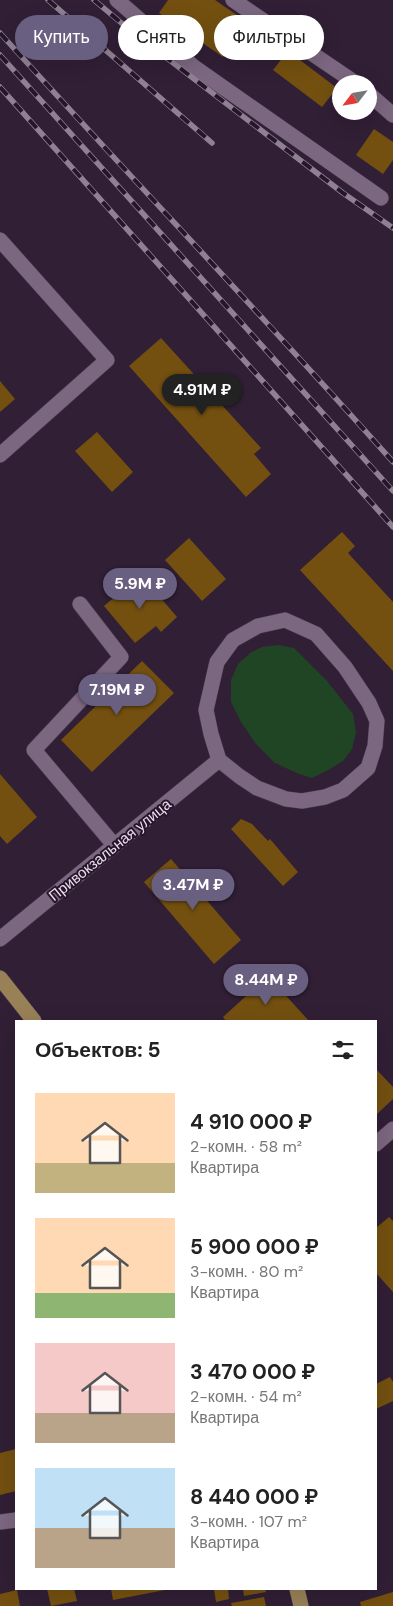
<!DOCTYPE html>
<html lang="ru">
<meta charset="utf-8">
<style>
body{margin:0;font-family:"DM Sans",sans-serif;background:#f6f6f6;color:#222;height:100vh;display:flex;flex-direction:column;font-size:19px;white-space:nowrap}
*{box-sizing:border-box;margin:0}
p{font-size:16px;color:#767676}
.icon{flex:none;width:28px;height:28px;fill:none;stroke:currentColor;stroke-width:2;stroke-linecap:round;stroke-linejoin:round}
.map{position:relative;flex:1;overflow:hidden}
.details{position:absolute;left:15px;top:1020px;width:362px;height:570px;display:flex;flex-direction:column;background:#fff;border-radius:0px;box-shadow:0 5px 20px #0002}
.details>*{flex:none}
.banner{position:absolute;left:15px;top:15px;width:364px;height:45px;display:flex;gap:10px}
.needle{width:32px;rotate:239deg}
.controls{position:absolute;left:332px;top:75px;display:grid;gap:10px}
.controls a{display:grid;place-items:center;width:45px;height:45px;border-radius:50%;background:#fff;box-shadow:0 5px 20px #0002;font-size:25px}
.price{position:absolute;translate:-50% -42px;padding:0 11px;border-radius:18px;background:#695f80;color:#fff;font-size:16px;line-height:32px;filter:drop-shadow(0 1px 2px #0008)}
.price::after{content:'';position:absolute;left:50%;top:30px;width:15px;height:11px;margin-left:-8px;background:inherit;clip-path:polygon(0 0,100% 0,50% 100%)}
.price.current{background:#222;color:#fff}
ul{padding:0;list-style:none}
li{display:flex;align-items:center;gap:15px;height:125px;padding:0 20px}
li span{display:grid;place-items:center;flex:none;width:140px;height:100px;border-radius:0px;color:#555}
li>.icon{margin-inline-start:auto}
span .icon{width:60px;height:60px;fill:#fffc;stroke-width:1}
li b{font-size:21px}
h2{display:flex;justify-content:space-between;align-items:center;height:60px;padding:0 20px;font-size:21px}
.tag{padding:0 18px;border-radius:22px;background:#fff;box-shadow:0 5px 20px #0002;font-size:18px;line-height:45px}
.tag.current{background:#695f80;color:#fff}
.map>svg:first-child{display:block}
.green{fill:#204524}
.building{fill:#735010}
.lines{fill:none;stroke-linecap:round;stroke-linejoin:round}
.minor-casing{stroke:#4a3b4e;stroke-width:16}
.major-casing{stroke:#4a3b4e;stroke-width:16}
.minor{stroke:#7b6780;stroke-width:15}
.major{stroke:#988057;stroke-width:15}
.rail-casing{stroke:#8f8193;stroke-width:5.5}
.rail{stroke:#27162b;stroke-width:4;stroke-dasharray:11;stroke-linecap:butt}
.labels{text-anchor:middle;dominant-baseline:central;stroke-width:4;stroke-linejoin:round;paint-order:stroke}
.street-label{font-size:15px;fill:#e9deec;stroke:#27162b}
</style>
<div class="map">
<svg width="393" height="1606" viewBox="0 0 393 1606">
<rect width="100%" height="100%" fill="#311f35"/>
<path class="green" d="M278,645L294,648L327,681L353,714L356,732L352,749L343,761L328,770L312,778L299,774L275,763L256,744L241,722L231,702V680L238,664L250,653L262,647Z"/>
<g class="building">
<path d="M168,0H215L247,22L223,57L159,13Z"/>
<path d="M288,51L337,88L322,107L273,70Z"/>
<path d="M374,129L393,142V160L383,174L356,155Z"/>
<path d="M161,338L261,448L254,454L271,474L246,497L129,366Z"/>
<path d="M0,381L15,399L0,412Z"/>
<path d="M97,432L133,472L112,492L75,451Z"/>
<path d="M342,532L355,546L348,553L393,602V671L300,570Z"/>
<path d="M189,538L226,579L202,601L165,560Z"/>
<path d="M141,575L177,617L161,632L156,626L135,643L104,606Z"/>
<path d="M142,661L174,693L92,772L61,740Z"/>
<path d="M0,774L37,817L7,844L0,836Z"/>
<path d="M241,819L252,824L268,841L270,839L298,872L283,886L231,829Z"/>
<path d="M171,859L241,940L214,964L144,882Z"/>
<path d="M268,976L309,1021H226L223,1017Z"/>
<path d="M376,1069L393,1087V1099L376,1115Z"/>
<path d="M389,1217L393,1221V1292L376,1273V1228Z"/>
<path d="M390,1377L393,1382V1401L376,1409V1384Z"/>
<path d="M16,1449V1491L0,1495V1453Z"/>
<path d="M47,1589H74L77,1601L51,1606Z"/>
<path d="M111,1589H165V1590L113,1600Z"/>
<path d="M214,1589H228L229,1599L216,1602Z"/>
<path d="M243,1589H265L266,1592L244,1596Z"/>
<path d="M17,1590L20,1606H0V1594Z"/>
<path d="M393,1592V1606H361L360,1602Z"/>
<path d="M264,1597L266,1606H232L231,1603Z"/>
</g>
<g class="lines">
<g class="minor-casing">
<g id="minor">
<path d="M117,0L194,67L381,198"/>
<path d="M233,0L357,84"/>
<path d="M369,94L393,115"/>
<path d="M0,240L107,360L0,455"/>
<path d="M80,604L121,657L34,750L114,845"/>
<path d="M285,620L316,634L345,667L369,703L377,721L375,746L368,768L343,790L325,797L302,801L286,799L257,788L239,776L219,760L211,734L206,710L217,662L233,640L258,626Z"/>
<path d="M0,939L219,760"/>
<path d="M376,1144L393,1129"/>
<path d="M0,1522L16,1520"/>
</g>
</g>
<g class="major-casing">
<g id="major">
<path d="M0,978L34,1021"/>
<path d="M297,1589L301,1606"/>
</g>
</g>
<use href="#minor" class="minor"/>
<use href="#major" class="major"/>
<g class="rail-casing">
<g id="rail">
<path d="M48,0L212,143"/>
<path d="M94,0L125,26L343,193L393,228"/>
<path d="M0,33C130,177 264,317 393,462"/>
<path d="M0,55L393,491"/>
<path d="M0,87L393,527"/>
</g>
</g>
<use href="#rail" class="rail"/>
</g>
<g class="labels">
<g class="street-label">
<text transform="translate(110 850) rotate(-39)">Привокзальная улица</text>
</g>
</g>
</svg>
<div class="controls">
<a><svg class="needle" viewBox="-14 -14 28 28"><path d="M0-13l5 13h-10z" fill="#e53935"/><path d="M0 13l5-13h-10z" fill="#767676"/></svg></a>
</div>
<b class="price current" style="left:202px;top:416px">4.91M ₽</b>
<b class="price" style="left:140px;top:610px">5.9M ₽</b>
<b class="price" style="left:117px;top:716px">7.19M ₽</b>
<b class="price" style="left:193px;top:911px">3.47M ₽</b>
<b class="price" style="left:266px;top:1006px">8.44M ₽</b>
<div class="banner">
<a class="tag current">Купить</a>
<a class="tag">Снять</a>
<a class="tag">Фильтры</a>
</div>
<section class="details">
<h2>Объектов: 5<svg class="icon" aria-label="filters" viewBox="0 0 24 24"><path d="M4 7h16M4 17h16"/><circle cx="9" cy="7" r="2"/><circle cx="15" cy="17" r="2"/></svg></h2>
<ul>
<li><span style="background:linear-gradient(#ffd9b3 70%,#c2b280 0)"><svg class="icon" aria-label="home" viewBox="0 0 24 24"><path d="M3 11l9-7 9 7M6 9v11h12V9"/></svg></span><div><b>4 910 000 ₽</b><p>2-комн. · 58 m²</p><p>Квартира</p></div></li>
<li><span style="background:linear-gradient(#ffd9b3 75%,#8fb573 0)"><svg class="icon" aria-label="home" viewBox="0 0 24 24"><path d="M3 11l9-7 9 7M6 9v11h12V9"/></svg></span><div><b>5 900 000 ₽</b><p>3-комн. · 80 m²</p><p>Квартира</p></div></li>
<li><span style="background:linear-gradient(#f6c9c9 70%,#b9a48a 0)"><svg class="icon" aria-label="home" viewBox="0 0 24 24"><path d="M3 11l9-7 9 7M6 9v11h12V9"/></svg></span><div><b>3 470 000 ₽</b><p>2-комн. · 54 m²</p><p>Квартира</p></div></li>
<li><span style="background:linear-gradient(#bfe0f5 60%,#b9a48a 0)"><svg class="icon" aria-label="home" viewBox="0 0 24 24"><path d="M3 11l9-7 9 7M6 9v11h12V9"/></svg></span><div><b>8 440 000 ₽</b><p>3-комн. · 107 m²</p><p>Квартира</p></div></li>
</ul>
</section>
</div>
